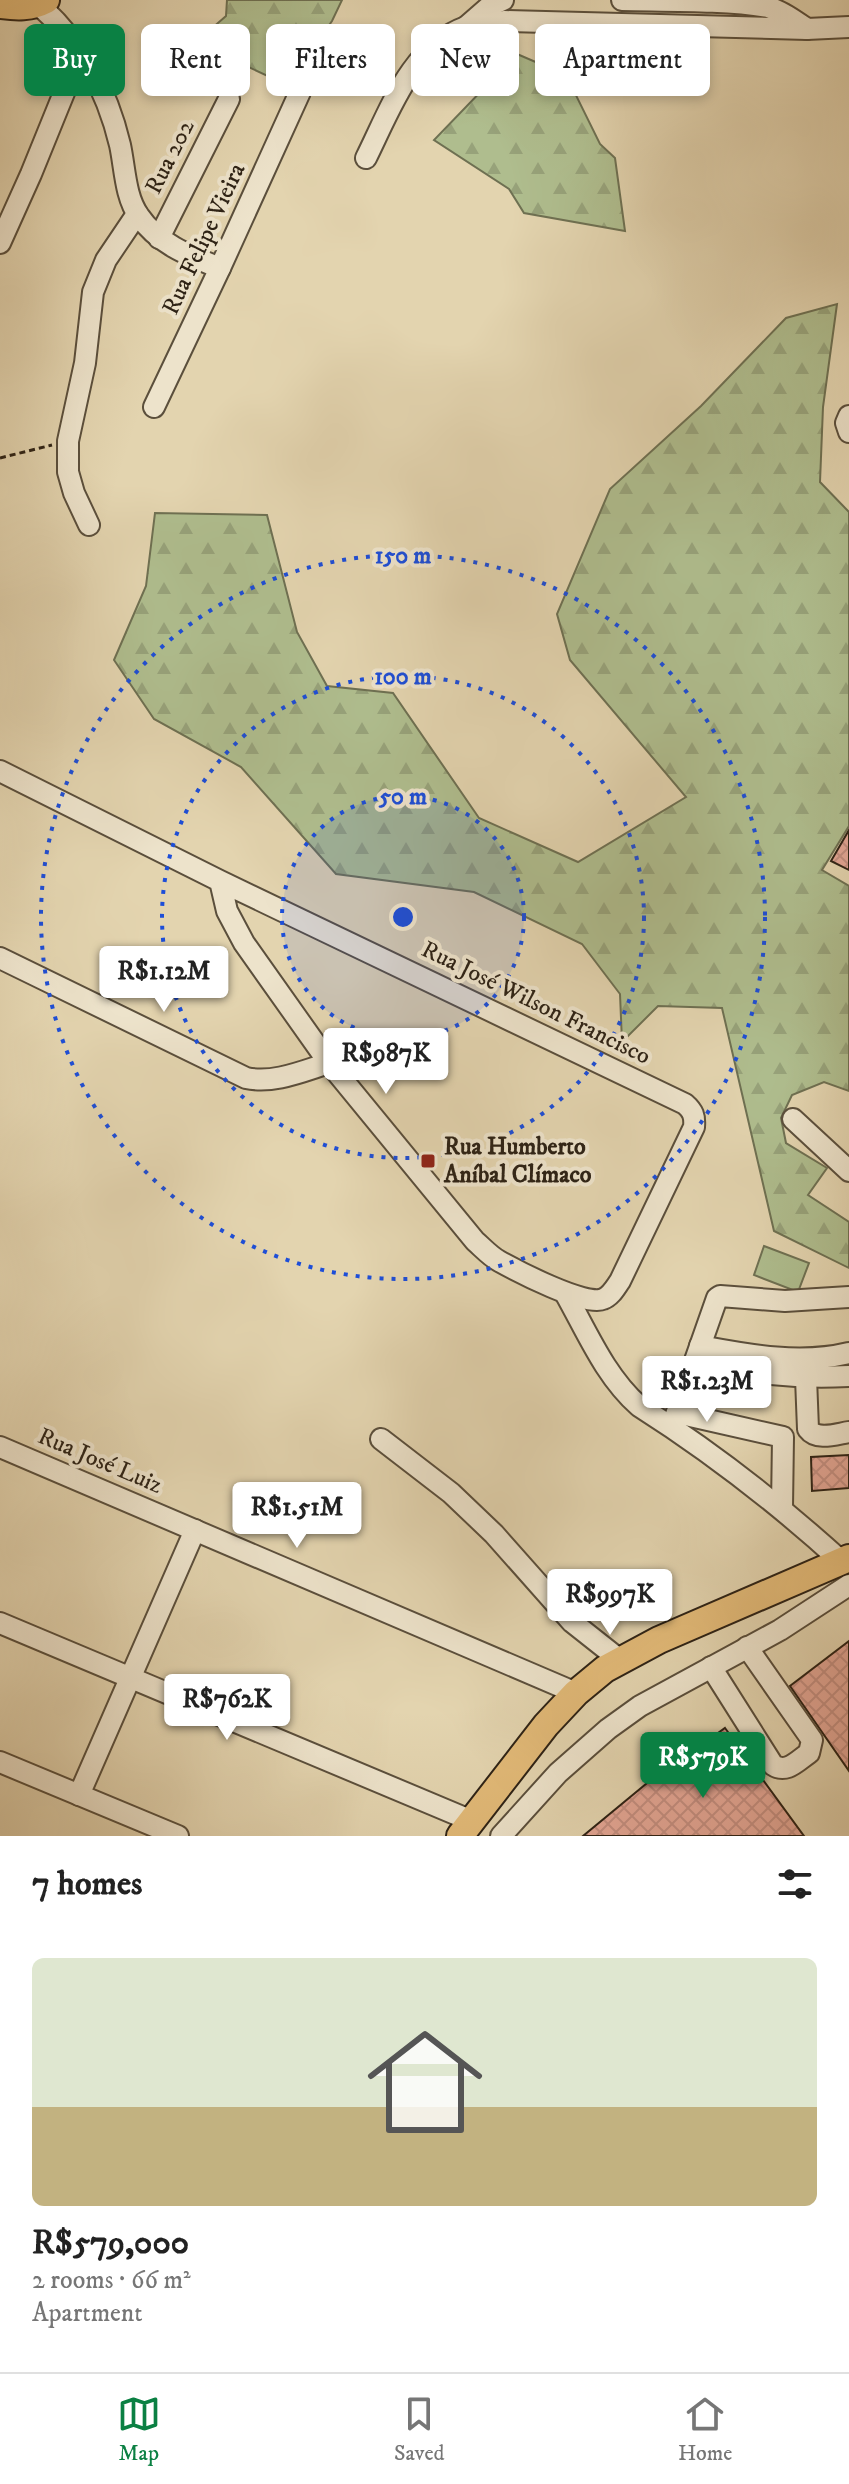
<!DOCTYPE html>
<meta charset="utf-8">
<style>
body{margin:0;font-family:"IM FELL DW Pica",serif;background:#f6f6f6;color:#222;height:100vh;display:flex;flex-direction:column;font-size:30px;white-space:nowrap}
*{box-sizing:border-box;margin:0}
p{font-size:26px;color:#767676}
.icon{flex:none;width:44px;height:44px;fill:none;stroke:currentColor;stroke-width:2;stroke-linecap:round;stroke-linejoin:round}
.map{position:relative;height:1836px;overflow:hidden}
.details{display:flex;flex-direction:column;background:#fff;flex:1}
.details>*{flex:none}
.banner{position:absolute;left:24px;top:24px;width:802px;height:72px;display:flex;gap:16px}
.price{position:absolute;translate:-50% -68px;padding:0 18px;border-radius:8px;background:#fff;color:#222;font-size:26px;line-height:52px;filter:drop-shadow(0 2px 4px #0008)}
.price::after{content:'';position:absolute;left:50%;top:48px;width:24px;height:18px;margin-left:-12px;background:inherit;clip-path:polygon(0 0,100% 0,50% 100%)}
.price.active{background:#0b8043;color:#fff}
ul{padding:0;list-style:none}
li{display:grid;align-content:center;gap:16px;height:424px;padding:0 32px}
li span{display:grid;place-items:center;height:248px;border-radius:12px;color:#555}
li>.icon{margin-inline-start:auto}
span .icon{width:144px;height:144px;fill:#fffc;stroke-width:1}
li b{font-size:34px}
h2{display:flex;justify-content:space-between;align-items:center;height:96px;padding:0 32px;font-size:34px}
.chip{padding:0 28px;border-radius:12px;background:#fff;box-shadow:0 4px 12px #0003;font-size:28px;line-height:72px}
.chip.active{background:#0b8043;color:#fff}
.menu{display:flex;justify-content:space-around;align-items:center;height:112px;border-top:2px solid #e0e0e0;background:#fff;font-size:22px;color:#767676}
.menu a{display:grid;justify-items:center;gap:4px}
.menu .active{color:#0b8043}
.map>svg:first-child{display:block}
.forest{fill:url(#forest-firs);stroke:#6e7052;stroke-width:2}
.park{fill:#afbd8e;stroke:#6e7052;stroke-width:2}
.building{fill:url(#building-cross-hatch);stroke:#2e2316;stroke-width:2}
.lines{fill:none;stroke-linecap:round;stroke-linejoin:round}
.minor-casing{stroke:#5b4f3c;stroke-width:24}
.major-casing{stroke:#2e2316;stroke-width:30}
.path{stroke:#2e2316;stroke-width:3;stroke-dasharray:6 4;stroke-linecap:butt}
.minor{stroke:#ede3cb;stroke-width:20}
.major{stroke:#e2ba78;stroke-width:26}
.ring{fill:none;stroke:#1d4ed8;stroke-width:4;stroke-dasharray:4 8}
.poi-dot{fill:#8f2418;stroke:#ede3cb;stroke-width:3}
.labels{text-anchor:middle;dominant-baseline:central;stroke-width:8;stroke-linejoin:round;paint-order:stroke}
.street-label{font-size:24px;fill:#2e2316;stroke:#ede3cb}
.poi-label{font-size:24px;font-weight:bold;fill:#2e2316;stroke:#ede3cb;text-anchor:start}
.centre{fill:#1d4ed8;stroke:#ede3cb;stroke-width:4}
.ring-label{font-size:24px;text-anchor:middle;font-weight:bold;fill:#1d4ed8;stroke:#ede3cb;stroke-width:8;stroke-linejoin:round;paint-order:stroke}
</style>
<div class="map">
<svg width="849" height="1836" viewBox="0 0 849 1836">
<defs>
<pattern id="forest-firs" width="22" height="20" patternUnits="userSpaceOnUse" patternTransform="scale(2)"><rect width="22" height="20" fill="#afbd8e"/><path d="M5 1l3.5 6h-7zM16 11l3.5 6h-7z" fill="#97a27a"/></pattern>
<pattern id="building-cross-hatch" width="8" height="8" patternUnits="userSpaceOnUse" patternTransform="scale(2)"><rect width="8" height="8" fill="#e4a796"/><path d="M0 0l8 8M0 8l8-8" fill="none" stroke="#c48f81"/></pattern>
</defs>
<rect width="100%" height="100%" fill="#e3d4af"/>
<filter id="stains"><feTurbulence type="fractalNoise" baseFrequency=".0025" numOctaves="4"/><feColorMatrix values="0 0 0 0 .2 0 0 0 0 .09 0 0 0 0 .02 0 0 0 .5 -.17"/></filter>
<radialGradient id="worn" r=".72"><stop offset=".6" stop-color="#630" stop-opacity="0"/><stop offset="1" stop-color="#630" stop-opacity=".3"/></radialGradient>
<g class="forest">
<path d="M227,0H342L332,21L287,85L240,63L187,50L226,16Z"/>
<path d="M517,54L566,75L600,144L615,158L625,231L524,213L509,189L434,140Z"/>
<path d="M837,304L823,407L820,482L849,512V826L822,870L849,886V1091L824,1082L792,1095L781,1118L786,1143L827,1168L808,1195L849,1222V1268L774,1231L722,1008L658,1006L622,1042L620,994L582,944L474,892L336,874L241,767L154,719L114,660L146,586L155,513L267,515L297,632L327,686L393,693L479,818L578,862L686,797L570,660L557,614L610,489L701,406L786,318Z"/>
</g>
<path class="park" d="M764,1246L809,1263L798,1292L754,1275Z"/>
<g class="building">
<path d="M849,830V870L831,861Z"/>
<path d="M849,1455V1488L812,1491L811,1457Z"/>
<path d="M849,1641V1771L790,1686Z"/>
<path d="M725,1728L804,1836H583L658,1774L660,1775Z"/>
</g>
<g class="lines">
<g class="minor-casing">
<g id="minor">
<path d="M622,0C664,1 728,0 768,7C783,12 794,20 807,29"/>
<path d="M38,4C81,42 107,90 120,145C125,168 125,197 139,216C158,244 190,256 220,268"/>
<path d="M467,26L490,6L503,0"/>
<path d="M366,158C390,110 411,47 466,27C477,23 492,23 504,21L807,29L849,27"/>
<path d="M159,238L229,99"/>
<path d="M0,243L31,174L81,51"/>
<path d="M154,407L220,268L300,92"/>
<path d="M849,416L846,423L849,432"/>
<path d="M89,525L74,493L68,472V441L85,363L93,292L106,260L137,214"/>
<path d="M0,771L220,881L685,1104C693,1111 695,1116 694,1127L620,1281C615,1288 611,1296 603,1299C586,1307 517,1271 499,1261C490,1256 483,1248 475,1241L329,1063L244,943L227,911L220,881"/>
<path d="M0,958L246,1078C274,1084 303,1071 329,1063"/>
<path d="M793,1119L849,1171"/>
<path d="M565,1293C587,1332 605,1376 639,1406C713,1453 776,1502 841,1561"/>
<path d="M700,1346C749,1355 800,1365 849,1353"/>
<path d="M695,1361C751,1373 791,1379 849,1376"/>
<path d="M806,1378L808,1429C817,1441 836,1434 849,1432"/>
<path d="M677,1413L783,1437L782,1507"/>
<path d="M672,1426L717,1298L720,1296L785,1301L849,1297"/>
<path d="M381,1439L451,1493L494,1534L572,1622L620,1660"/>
<path d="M0,1447L576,1693"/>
<path d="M0,1623L472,1821"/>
<path d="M711,1667L773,1765C787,1774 797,1761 809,1753L812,1740L747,1647"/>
<path d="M0,1762L178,1836"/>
<path d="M79,1795L195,1530"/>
<path d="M501,1836L558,1773L608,1729L640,1706L780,1630L849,1585"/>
</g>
</g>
<g class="major-casing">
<g id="major">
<path d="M0,5C16,7 31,8 46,0"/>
<path d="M460,1836L546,1725L576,1693L605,1669L659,1640L849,1558"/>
</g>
</g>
<path class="path" d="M0,458L52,445"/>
<use href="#minor" class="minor"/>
<use href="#major" class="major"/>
</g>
<circle cx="403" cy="917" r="121" fill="#1d4ed8" fill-opacity=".12"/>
<g class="ring">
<circle cx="403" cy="917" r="121"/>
<circle cx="403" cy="917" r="241"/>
<circle cx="403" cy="917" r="362"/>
</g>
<rect class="poi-dot" x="420" y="1153" width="16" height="16" rx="4"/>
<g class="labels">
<g class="street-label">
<text transform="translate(170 157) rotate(-63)">Rua 202</text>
<text transform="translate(204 239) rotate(-65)">Rua Felipe Vieira</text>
<text transform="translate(536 1003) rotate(26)">Rua José Wilson Francisco</text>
<text transform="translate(100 1461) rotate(23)">Rua José Luiz</text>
</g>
<g class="poi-label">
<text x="444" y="1147">Rua Humberto<tspan x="444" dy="28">Aníbal Clímaco</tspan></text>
</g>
</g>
<circle cx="403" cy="917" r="12" class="centre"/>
<g class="ring-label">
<text x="403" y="563">150 m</text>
<text x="403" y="684">100 m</text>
<text x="403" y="804">50 m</text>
</g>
<rect width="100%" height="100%" filter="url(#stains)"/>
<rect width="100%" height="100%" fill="url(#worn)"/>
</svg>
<b class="price" style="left:164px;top:1014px">R$1.12M</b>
<b class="price" style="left:386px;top:1096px">R$987K</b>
<b class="price" style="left:707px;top:1424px">R$1.23M</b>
<b class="price" style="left:297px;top:1550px">R$1.51M</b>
<b class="price" style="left:610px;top:1637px">R$997K</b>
<b class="price" style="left:227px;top:1742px">R$762K</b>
<b class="price active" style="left:703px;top:1800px">R$579K</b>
<div class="banner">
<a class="chip active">Buy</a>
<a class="chip">Rent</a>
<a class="chip">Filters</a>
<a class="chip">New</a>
<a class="chip">Apartment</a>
</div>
</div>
<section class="details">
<h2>7 homes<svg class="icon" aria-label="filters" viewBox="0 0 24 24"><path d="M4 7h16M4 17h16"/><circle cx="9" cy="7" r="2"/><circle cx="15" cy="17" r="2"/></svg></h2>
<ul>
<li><span style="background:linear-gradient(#dfe7d0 60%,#c2b280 0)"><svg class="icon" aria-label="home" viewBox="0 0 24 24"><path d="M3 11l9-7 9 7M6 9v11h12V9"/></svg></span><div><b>R$579,000</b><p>2 rooms · 66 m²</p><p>Apartment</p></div></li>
</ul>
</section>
<nav class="menu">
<a class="active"><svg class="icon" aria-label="map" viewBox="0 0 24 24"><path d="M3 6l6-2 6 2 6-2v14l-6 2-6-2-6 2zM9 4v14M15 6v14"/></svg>Map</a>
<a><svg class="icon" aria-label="saved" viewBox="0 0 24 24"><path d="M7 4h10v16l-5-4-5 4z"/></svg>Saved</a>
<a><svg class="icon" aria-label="home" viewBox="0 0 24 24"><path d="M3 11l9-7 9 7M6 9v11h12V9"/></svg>Home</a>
</nav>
